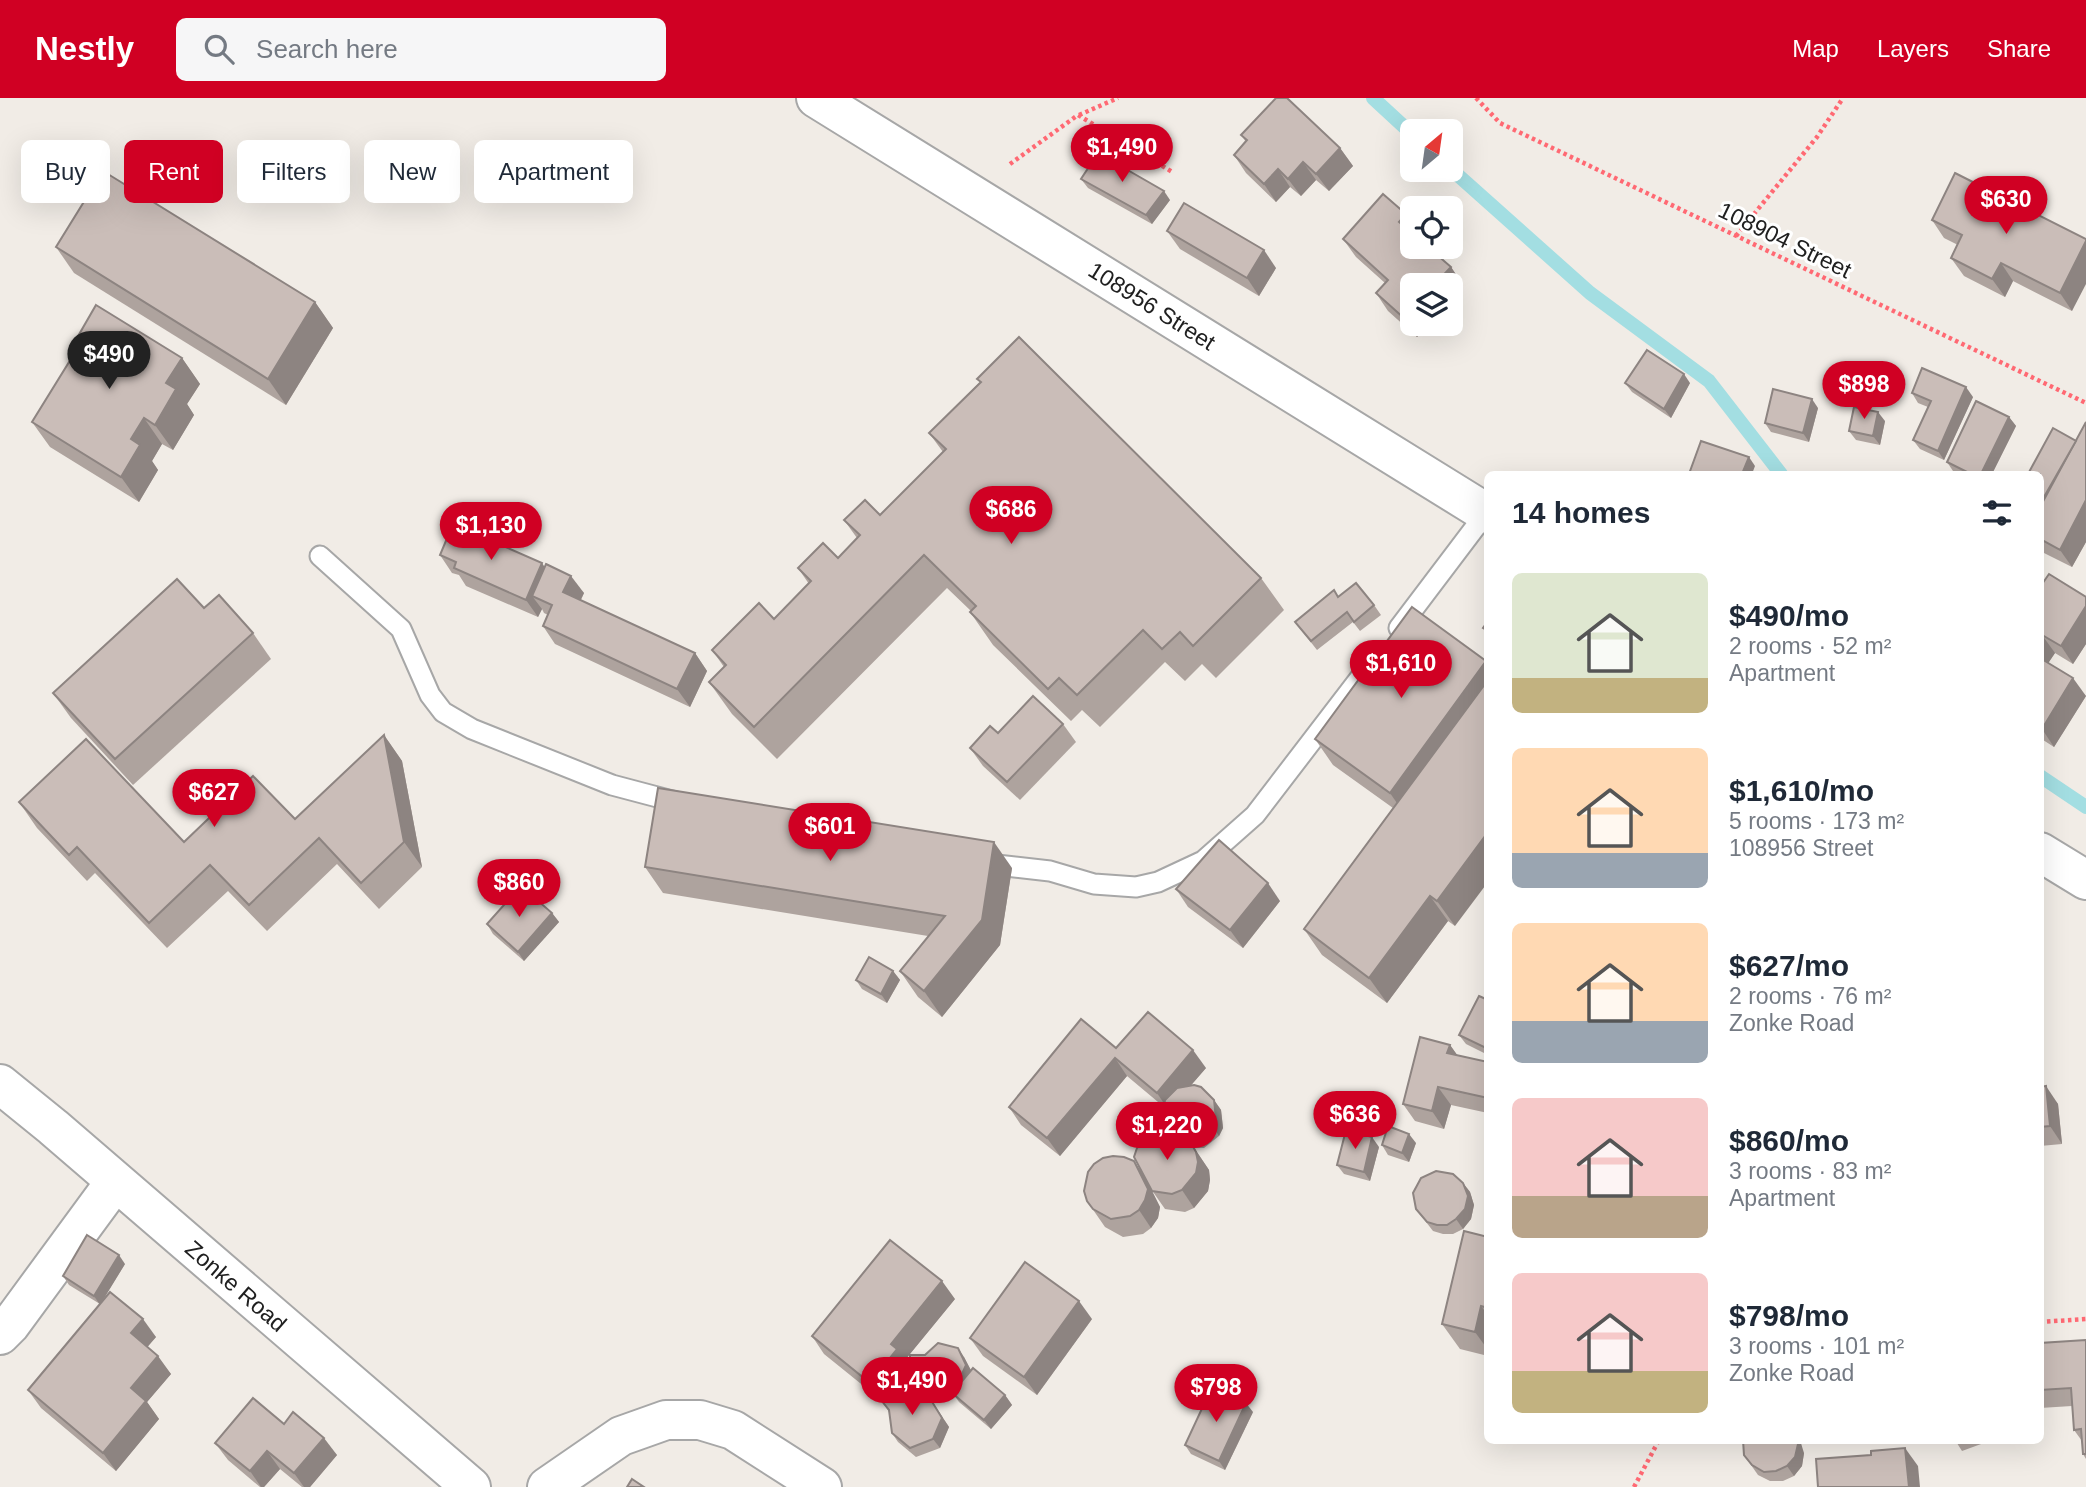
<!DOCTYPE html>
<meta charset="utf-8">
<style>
body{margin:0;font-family:Helvetica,sans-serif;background:#f6f6f7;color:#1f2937;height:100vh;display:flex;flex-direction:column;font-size:26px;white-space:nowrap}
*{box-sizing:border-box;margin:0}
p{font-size:23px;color:#747a83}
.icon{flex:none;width:38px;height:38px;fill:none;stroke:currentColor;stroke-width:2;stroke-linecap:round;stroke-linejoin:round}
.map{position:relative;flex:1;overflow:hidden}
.details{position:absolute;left:1484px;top:373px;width:560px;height:973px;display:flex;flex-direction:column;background:#fff;border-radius:10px;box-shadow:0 7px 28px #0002}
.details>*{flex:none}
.hud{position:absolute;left:21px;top:42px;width:665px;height:63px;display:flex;gap:14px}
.needle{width:46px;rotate:29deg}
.fabs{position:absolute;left:1400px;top:21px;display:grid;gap:14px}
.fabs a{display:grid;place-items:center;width:63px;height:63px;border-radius:10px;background:#fff;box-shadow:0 7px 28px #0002;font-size:35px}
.price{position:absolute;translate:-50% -60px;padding:0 16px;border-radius:24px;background:#d00023;color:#fff;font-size:23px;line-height:46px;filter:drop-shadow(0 2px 4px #0008)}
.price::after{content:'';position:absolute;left:50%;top:42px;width:21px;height:16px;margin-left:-10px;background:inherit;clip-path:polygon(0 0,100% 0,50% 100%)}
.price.on{background:#222;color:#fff}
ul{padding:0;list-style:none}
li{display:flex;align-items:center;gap:21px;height:175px;padding:0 28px}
li span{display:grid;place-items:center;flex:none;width:196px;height:140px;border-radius:10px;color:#555}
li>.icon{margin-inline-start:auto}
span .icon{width:84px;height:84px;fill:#fffc;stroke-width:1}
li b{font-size:30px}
h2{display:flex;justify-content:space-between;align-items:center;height:84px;padding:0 28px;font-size:30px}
.pill{padding:0 24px;border-radius:10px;background:#fff;box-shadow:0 7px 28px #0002;font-size:24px;line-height:63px}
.pill.on{background:#d00023;color:#fff}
header{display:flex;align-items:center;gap:42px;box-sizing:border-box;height:98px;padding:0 35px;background:#d00023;color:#fff}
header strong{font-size:33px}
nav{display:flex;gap:38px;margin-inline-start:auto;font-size:24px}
.search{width:490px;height:63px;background:#f6f6f7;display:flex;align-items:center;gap:18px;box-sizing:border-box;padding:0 24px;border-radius:10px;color:#747a83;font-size:26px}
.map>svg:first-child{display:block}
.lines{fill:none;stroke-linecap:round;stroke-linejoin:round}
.stream{stroke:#a3dee2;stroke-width:14}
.service-casing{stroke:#a7a7a7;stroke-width:23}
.minor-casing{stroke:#a7a7a7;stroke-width:42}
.tertiary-casing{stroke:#a7a7a7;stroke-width:42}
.path{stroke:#ff6973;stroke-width:4.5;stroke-dasharray:3.5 3.5;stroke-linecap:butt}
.service{stroke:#fff;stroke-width:19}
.minor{stroke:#fff;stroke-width:38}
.tertiary{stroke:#fff;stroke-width:38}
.wall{fill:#aea39e}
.shaded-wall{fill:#8d8481}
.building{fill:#cabdb8;stroke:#8d8481;stroke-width:2}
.labels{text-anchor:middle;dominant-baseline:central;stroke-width:6;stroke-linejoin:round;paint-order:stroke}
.street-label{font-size:23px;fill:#202020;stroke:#fff}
</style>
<header>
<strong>Nestly</strong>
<div class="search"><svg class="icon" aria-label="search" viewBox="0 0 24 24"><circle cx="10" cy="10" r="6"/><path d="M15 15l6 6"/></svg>Search here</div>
<nav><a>Map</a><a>Layers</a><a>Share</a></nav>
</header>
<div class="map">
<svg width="2086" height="1389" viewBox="0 0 2086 1389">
<rect width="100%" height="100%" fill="#f1ece6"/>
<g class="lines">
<g class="stream">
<path d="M1373,0L1412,36"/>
<path d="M1451,71L1590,195L1709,283L1781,376"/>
<path d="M2040,678L2086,709"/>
</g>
<g class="service-casing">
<g id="service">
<path d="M320,458L401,531L430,597L443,614L472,631L612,687L680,705"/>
<path d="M1399,530L1486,415"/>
<path d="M988,766L1050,773L1094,786L1136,789L1158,784L1203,763L1255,717L1363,576"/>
</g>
</g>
<g class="minor-casing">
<g id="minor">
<path d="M0,986L53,1029L471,1389"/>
<path d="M0,1237L10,1227L115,1084"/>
<path d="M547,1389L621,1338L666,1322H700L733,1332L822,1389"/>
</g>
</g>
<g class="tertiary-casing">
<g id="tertiary">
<path d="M816,0L1488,416"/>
<path d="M2040,754L2086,782"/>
</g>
</g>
<g class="path">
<path d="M1476,0L1500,25L2086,305"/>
<path d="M1079,17L1118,0"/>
<path d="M1010,66L1078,17L1174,75"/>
<path d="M1736,138L1817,39L1843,0"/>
<path d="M2040,1224L2086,1221"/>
<path d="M1634,1389L1659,1342"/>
</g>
<use href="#service" class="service"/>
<use href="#minor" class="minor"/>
<use href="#tertiary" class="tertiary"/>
</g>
<g class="wall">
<path d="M1241,37L1340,50L1353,68L1329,93L1316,82L1301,98L1290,89L1276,104L1246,75L1234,57L1246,44Z"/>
<path d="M1081,81L1170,102L1152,126L1088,90Z"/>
<path d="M1406,116L1412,125V149L1451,169L1463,187L1451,201V187L1412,226H1429L1417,239L1388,213L1376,195L1385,185L1356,159L1343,141Z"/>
<path d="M1932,122L2086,141L2072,213L2013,183L2005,199L1964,178L1951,160L1958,147L1944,140Z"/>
<path d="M1167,133L1276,170L1259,198L1180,151Z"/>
<path d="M56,149L315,204L333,230L286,307L74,175Z"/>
<path d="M77,240L182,260L200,286L187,306L194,317L173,352L162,346L152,363L158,372L139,404L50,349L32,324L81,245Z"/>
<path d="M977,281L1261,480L1284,512L1216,580L1202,566L1185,583L1165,564L1100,629L1082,612L1071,623L993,547L970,514L971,513L947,490L777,661L732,616L709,584L724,569L712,552L774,521L809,486L798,470L838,460L857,440L844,422L880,417L943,354L929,335L980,284Z"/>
<path d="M1625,285H1690L1671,320L1632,294Z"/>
<path d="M1912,295L1973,299L1944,362L1920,351L1913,342L1928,309L1918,305Z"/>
<path d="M1818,310L1809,344L1771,334L1765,325Z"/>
<path d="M2009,319L2016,328L1992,376H1959L1953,373L1947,364Z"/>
<path d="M1885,323L1880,347L1856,342L1849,333Z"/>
<path d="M2086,324V444L2072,469L2040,453V376L2076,343Z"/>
<path d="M440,457L545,469L584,495L581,502L695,555L707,573L690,609L555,546L543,528L548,517L544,515L542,511L538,519L466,488L459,477L452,475Z"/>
<path d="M2040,489L2086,499V546L2073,566L2055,555L2048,565L2086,598L2054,649L2040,640Z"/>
<path d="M1339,499L1374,507L1381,517L1360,533L1353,524L1317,552L1295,524Z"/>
<path d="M1412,509L1455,828L1448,823L1387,905L1322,857L1304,831L1393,710L1333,667L1315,641Z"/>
<path d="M204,510L253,535L271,561L133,687L71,620L53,595Z"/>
<path d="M1063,626L1076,644L1020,702L983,668L970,650L998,635Z"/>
<path d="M384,637L402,663L422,769L379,811L337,766L267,833L228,793L167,850L95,775L87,783L37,730L19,704L184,744L295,721Z"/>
<path d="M645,769L1012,770L1000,847L942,919L918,899L900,873L928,838L663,795Z"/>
<path d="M1176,791L1280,803L1243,850L1188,809Z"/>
<path d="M552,815L559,824L524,863L493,836L487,826Z"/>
<path d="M893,873L900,882L887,905L862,891L856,882Z"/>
<path d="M1488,902V957L1466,946L1459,937Z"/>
<path d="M1450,947L1457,957L1488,964V1015L1451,1007L1444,1031L1415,1023L1403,1006Z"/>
<path d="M1116,950L1206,970L1190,988L1214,1002L1221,1012L1223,1030L1219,1038L1204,1050H1194L1209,1072L1210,1082L1208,1093L1194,1110L1185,1114L1165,1111L1151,1091L1160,1109L1158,1120L1151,1130L1143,1136L1123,1139L1105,1129L1087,1103L1134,1063L1143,1076L1169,1033L1166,1027L1164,1009L1127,978L1060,1058L1021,1027L1009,1009Z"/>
<path d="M2040,975L2042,988L2058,1006L2062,1046L2040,1048Z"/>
<path d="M1416,1045L1409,1064L1388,1057L1382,1047Z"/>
<path d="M1379,1049L1370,1083L1344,1076L1337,1067Z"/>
<path d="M1463,1085L1470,1094L1474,1107L1471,1121L1463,1131L1453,1136H1443L1433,1133L1416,1111Z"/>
<path d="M1488,1139V1258L1460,1251L1442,1226Z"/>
<path d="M125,1166L102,1203L156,1239L147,1249L171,1276L147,1304L159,1321L116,1373L41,1310L28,1292L100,1206L69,1187L63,1178Z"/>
<path d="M955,1201L905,1262L910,1269L964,1259L971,1273L1005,1297L1012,1307L991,1331L959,1304L954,1297L943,1299L929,1286H916L910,1277V1269L886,1298L907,1296L937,1311L949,1329L940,1350L916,1359L898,1344L892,1335L889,1314L881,1302L824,1256L812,1238Z"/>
<path d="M1092,1221L1037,1297L983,1258L970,1240Z"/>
<path d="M2086,1242V1361L2083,1356L2082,1343L2074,1332L2072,1308L2040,1310V1245Z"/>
<path d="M1253,1314L1225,1372L1191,1356L1185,1347Z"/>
<path d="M284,1326L337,1357L310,1389H302L280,1371L264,1389H260L228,1362L215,1345Z"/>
<path d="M1955,1342H1992L1962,1353Z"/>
<path d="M1804,1355L1802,1368L1794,1378L1783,1383H1770L1758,1377L1744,1357Z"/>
</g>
<g class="shaded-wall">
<path d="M1340,50L1353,68L1329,93L1316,76Z"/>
<path d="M1303,64L1316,82L1301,98L1288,81Z"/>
<path d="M1278,71L1290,89L1276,104L1264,86Z"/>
<path d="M1164,93L1170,102L1152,126L1146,117Z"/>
<path d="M1406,116L1412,125V141L1399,124Z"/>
<path d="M2086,143V186L2072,213L2060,195Z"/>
<path d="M1264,152L1276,170L1259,198L1247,180Z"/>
<path d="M2001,165L2013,183L2005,199L1992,181Z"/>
<path d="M1451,169L1463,187L1451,201V187H1434Z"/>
<path d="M315,204L333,230L286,307L268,281Z"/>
<path d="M1412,212V226H1429L1417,239L1405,221Z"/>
<path d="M182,260L200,286L187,306L194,317L173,352L155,327L166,285Z"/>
<path d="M1684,276L1690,285L1671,320L1664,311Z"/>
<path d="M1966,289L1973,299L1944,362L1938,353Z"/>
<path d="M1812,301L1818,310L1809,344L1803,335Z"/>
<path d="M1878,314L1885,323L1880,347L1873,338Z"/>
<path d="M2009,319L2016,328L1992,376H1981Z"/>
<path d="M144,320L162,346L152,363L158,372L139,404L121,379L131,341Z"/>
<path d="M1749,359L1755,368L1752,376H1742Z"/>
<path d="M2086,402V444L2072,469L2060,452Z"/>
<path d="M542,465L554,483L532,498L542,511L538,519L526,502Z"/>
<path d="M571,478L584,495L576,511L563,494Z"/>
<path d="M2086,508V546L2073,566L2061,548Z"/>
<path d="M2042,537L2055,555L2047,567L2040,558V539Z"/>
<path d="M695,555L707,573L690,609L677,591Z"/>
<path d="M1486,563L1488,565V612L1408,721L1390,695Z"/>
<path d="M2073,580L2086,598L2054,649L2042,631Z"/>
<path d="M384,637L402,663L422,769L404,744Z"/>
<path d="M1488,734V784L1455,828L1437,803Z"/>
<path d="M994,744L1012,770L1000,847L942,919L924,893Z"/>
<path d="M1268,785L1280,803L1243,850L1230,832Z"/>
<path d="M1430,798L1448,823L1387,905L1369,880Z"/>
<path d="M552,815L559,824L524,863L518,854Z"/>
<path d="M893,873L900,882L887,905L881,896Z"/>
<path d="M1450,947L1463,965L1447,955Z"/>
<path d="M1193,952L1206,970L1169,1013L1157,995Z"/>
<path d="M1115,960L1127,978L1060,1058L1047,1040Z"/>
<path d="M2046,988L2058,1006L2062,1046L2050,1028Z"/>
<path d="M1438,989L1451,1007L1444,1031L1432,1013Z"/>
<path d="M1214,1002L1221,1012L1223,1030L1219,1038L1213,1029Z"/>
<path d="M1409,1036L1416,1045L1409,1064L1402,1055Z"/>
<path d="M1372,1039L1379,1049L1370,1083L1364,1074Z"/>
<path d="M1191,1045L1209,1072L1210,1082L1208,1093L1194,1110L1182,1092Z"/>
<path d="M1134,1063L1146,1081L1160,1109L1158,1120L1151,1130L1139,1112Z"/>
<path d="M1463,1085L1470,1094L1474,1107L1471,1121L1463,1131L1456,1121Z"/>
<path d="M119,1157L125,1166L100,1207L94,1198Z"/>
<path d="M942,1183L955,1201L905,1262L910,1269L882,1303L870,1285L891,1246Z"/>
<path d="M1079,1203L1092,1221L1037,1297L1024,1279Z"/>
<path d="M1481,1208L1488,1217V1252L1475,1234Z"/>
<path d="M143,1221L156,1239L144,1253L131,1235Z"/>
<path d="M958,1250L964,1259L973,1276L965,1295L958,1285Z"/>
<path d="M158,1258L171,1276L147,1304L159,1321L116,1373L103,1355L131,1290Z"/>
<path d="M1005,1297L1012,1307L991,1331L984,1322Z"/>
<path d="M931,1302L949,1329L940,1350L933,1341Z"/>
<path d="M1246,1305L1253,1314L1225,1372L1219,1363Z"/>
<path d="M324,1340L337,1357L310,1389H304L294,1375Z"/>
<path d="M1797,1342H1800L1804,1355L1802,1368L1794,1378L1787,1368Z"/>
<path d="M1905,1350L1918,1368L1920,1389H1909Z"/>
<path d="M267,1353L280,1371L264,1389H261L250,1373Z"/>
</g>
<g class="building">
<path d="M1276,0H1287L1340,50L1316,76L1303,64L1288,81L1278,71L1264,86L1234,57L1247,42L1241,37Z"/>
<path d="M1098,55L1164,93L1146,117L1081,81Z"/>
<path d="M103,73L315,204L268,281L56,149Z"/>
<path d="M1955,75L2086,141V143L2060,195L2001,165L1992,181L1951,160L1962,137L1932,122Z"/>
<path d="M1383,96L1406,116L1399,124L1412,135V149H1428L1451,169L1434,187H1412V212L1405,221L1376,195L1388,182L1343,141Z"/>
<path d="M1184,105L1264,152L1247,180L1167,133Z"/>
<path d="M96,207L182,260L166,285L176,291L155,327L144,320L131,341L140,347L121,379L32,324L82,243L77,240Z"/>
<path d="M1019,239L1261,480L1193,548L1180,534L1162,551L1143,532L1077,597L1059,580L1048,591L970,514L976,508L924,457L754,629L709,584L726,567L712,552L759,505L774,521L811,483L798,470L823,445L838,460L860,437L844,422L865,402L880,417L946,351L929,335L981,284L977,281Z"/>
<path d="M1647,252L1684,276L1664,311L1625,285Z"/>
<path d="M1922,270L1966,289L1938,353L1913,342L1931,303L1912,295Z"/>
<path d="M1773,291L1812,301L1803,335L1765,325Z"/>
<path d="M1976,303L2009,319L1981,376H1971L1947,364Z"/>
<path d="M1854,309L1878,314L1873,338L1849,333Z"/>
<path d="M2086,324V402L2060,452L2040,441V409Z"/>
<path d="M2053,330L2076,343L2040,406V376H2028Z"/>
<path d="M1701,343L1749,359L1742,376H1689Z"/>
<path d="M453,426L542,465L526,502L454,470L456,464L440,457Z"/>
<path d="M546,466L571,478L563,494L695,555L677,591L543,528L552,507L532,498Z"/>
<path d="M2049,476L2086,499V508L2061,548L2042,537L2040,539V489Z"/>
<path d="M177,481L204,510L219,497L253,535L115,661L53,595Z"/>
<path d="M1356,485L1374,507L1354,524L1347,514L1311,543L1295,524L1334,492L1338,499Z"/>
<path d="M1412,509L1486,563L1390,695L1315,641Z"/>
<path d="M1488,523V533L1483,530Z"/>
<path d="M2040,560L2073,580L2042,631L2040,630Z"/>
<path d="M1488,582V734L1437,803L1430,798L1369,880L1304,831Z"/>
<path d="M1033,598L1063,626L1007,684L970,650L990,628L998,635Z"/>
<path d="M384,637L404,744L361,785L319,740L249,807L210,767L149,825L77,749L69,757L19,704L86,641L184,744L253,678L295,721Z"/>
<path d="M658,690L994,744L982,822L924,893L900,873L945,818L645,769Z"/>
<path d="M1219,742L1268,785L1230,832L1176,791Z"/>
<path d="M521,788L552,815L518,854L487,826Z"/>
<path d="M869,859L893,873L881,896L856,882Z"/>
<path d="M1479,898L1488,902V951L1459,937Z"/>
<path d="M1148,914L1193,952L1157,995L1115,960L1047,1040L1009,1009L1081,921L1116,950Z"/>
<path d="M1420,939L1450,947L1447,955L1488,964V1000L1438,989L1432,1013L1403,1006Z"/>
<path d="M1194,987L1201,989L1214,1002L1216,1021L1213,1029L1198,1041L1184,1040L1171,1033L1166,1027L1162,1018L1165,1002L1177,990Z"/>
<path d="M2046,988L2050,1028L2040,1029V989Z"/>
<path d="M1388,1028L1409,1036L1402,1055L1382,1047Z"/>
<path d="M1172,1032L1191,1045L1196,1054L1198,1064L1196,1075L1182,1092L1172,1096L1152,1093L1134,1059L1137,1050L1151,1036Z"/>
<path d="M1346,1032L1372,1039L1364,1074L1337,1067Z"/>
<path d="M1113,1058L1124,1059L1134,1063L1148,1091L1145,1102L1139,1112L1130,1118L1111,1121L1093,1111L1087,1103L1084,1093L1088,1074L1094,1066L1103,1060Z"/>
<path d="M1436,1073L1453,1076L1463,1085L1468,1098L1465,1111L1456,1121L1447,1127H1437L1427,1124L1416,1111L1413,1095L1421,1080Z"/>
<path d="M1464,1133L1488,1139V1210L1481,1208L1475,1234L1442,1226Z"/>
<path d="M87,1137L119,1157L94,1198L63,1178Z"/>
<path d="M890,1142L942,1183L891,1246L897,1251L870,1285L812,1238Z"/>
<path d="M1025,1164L1079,1203L1024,1279L970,1240Z"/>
<path d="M110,1194L143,1221L131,1235L158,1258L131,1290L146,1303L103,1355L28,1292Z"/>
<path d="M2086,1242V1356H2083L2081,1331L2074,1332L2071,1290L2040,1292V1245Z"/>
<path d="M938,1245L958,1250L966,1267L958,1285L937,1290L922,1277H910V1257H925Z"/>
<path d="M973,1270L1005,1297L984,1322L952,1295Z"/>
<path d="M900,1287L907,1296L931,1302L942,1320L933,1341L910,1350L892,1335L889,1312L881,1302Z"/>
<path d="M1212,1289L1246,1305L1219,1363L1185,1347Z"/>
<path d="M253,1300L284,1326L293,1314L324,1340L294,1375L267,1353L250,1373L215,1345Z"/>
<path d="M1743,1342H1797L1798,1346L1795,1359L1787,1368L1776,1373L1764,1374L1752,1367L1744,1357Z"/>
<path d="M1905,1350L1909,1389H1818L1816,1361L1871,1357V1353Z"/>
<path d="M632,1381L644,1389H627Z"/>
</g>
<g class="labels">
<g class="street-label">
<text transform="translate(1785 142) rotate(26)">108904 Street</text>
<text transform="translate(1152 208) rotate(32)">108956 Street</text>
<text transform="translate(236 1188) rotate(41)">Zonke Road</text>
</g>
</g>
</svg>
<div class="fabs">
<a><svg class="needle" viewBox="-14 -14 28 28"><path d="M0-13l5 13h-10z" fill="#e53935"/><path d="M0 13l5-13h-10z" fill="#747a83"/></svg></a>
<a><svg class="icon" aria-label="locate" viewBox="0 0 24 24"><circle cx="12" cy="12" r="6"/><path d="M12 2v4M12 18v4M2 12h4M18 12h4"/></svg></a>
<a><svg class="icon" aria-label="layers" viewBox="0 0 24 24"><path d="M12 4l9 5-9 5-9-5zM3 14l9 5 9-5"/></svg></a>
</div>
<b class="price" style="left:1122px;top:86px">$1,490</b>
<b class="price" style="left:2006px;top:138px">$630</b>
<b class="price on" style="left:109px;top:293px">$490</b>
<b class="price" style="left:1864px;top:323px">$898</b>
<b class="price" style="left:1011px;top:448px">$686</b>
<b class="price" style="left:491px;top:464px">$1,130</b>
<b class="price" style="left:1401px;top:602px">$1,610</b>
<b class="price" style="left:214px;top:731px">$627</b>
<b class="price" style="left:830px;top:765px">$601</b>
<b class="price" style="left:519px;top:821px">$860</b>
<b class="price" style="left:1355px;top:1053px">$636</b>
<b class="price" style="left:1167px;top:1064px">$1,220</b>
<b class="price" style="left:912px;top:1319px">$1,490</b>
<b class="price" style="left:1216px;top:1326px">$798</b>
<div class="hud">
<a class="pill">Buy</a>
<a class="pill on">Rent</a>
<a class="pill">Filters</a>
<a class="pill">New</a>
<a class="pill">Apartment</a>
</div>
<section class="details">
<h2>14 homes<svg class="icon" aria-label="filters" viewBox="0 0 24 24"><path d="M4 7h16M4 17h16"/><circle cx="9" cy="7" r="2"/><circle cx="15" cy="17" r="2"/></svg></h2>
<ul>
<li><span style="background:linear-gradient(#dfe7d0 75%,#c2b280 0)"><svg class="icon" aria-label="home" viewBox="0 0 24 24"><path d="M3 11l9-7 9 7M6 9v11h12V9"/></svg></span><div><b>$490/mo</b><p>2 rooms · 52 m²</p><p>Apartment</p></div></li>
<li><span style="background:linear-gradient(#ffd9b3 75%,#9aa5b1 0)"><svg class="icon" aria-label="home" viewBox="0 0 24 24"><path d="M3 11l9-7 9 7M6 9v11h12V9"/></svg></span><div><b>$1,610/mo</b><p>5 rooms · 173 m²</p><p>108956 Street</p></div></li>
<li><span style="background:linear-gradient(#ffd9b3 70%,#9aa5b1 0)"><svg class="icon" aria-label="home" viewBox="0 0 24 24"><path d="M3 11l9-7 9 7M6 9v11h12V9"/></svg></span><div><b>$627/mo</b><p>2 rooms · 76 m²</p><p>Zonke Road</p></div></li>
<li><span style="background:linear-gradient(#f6c9c9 70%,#b9a48a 0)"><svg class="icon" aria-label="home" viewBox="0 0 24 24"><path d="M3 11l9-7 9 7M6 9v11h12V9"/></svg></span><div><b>$860/mo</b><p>3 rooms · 83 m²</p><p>Apartment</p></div></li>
<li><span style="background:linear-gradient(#f6c9c9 70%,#c2b280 0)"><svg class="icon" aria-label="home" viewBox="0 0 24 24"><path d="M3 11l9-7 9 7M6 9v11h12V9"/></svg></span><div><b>$798/mo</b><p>3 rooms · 101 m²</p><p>Zonke Road</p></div></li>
</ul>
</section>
</div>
